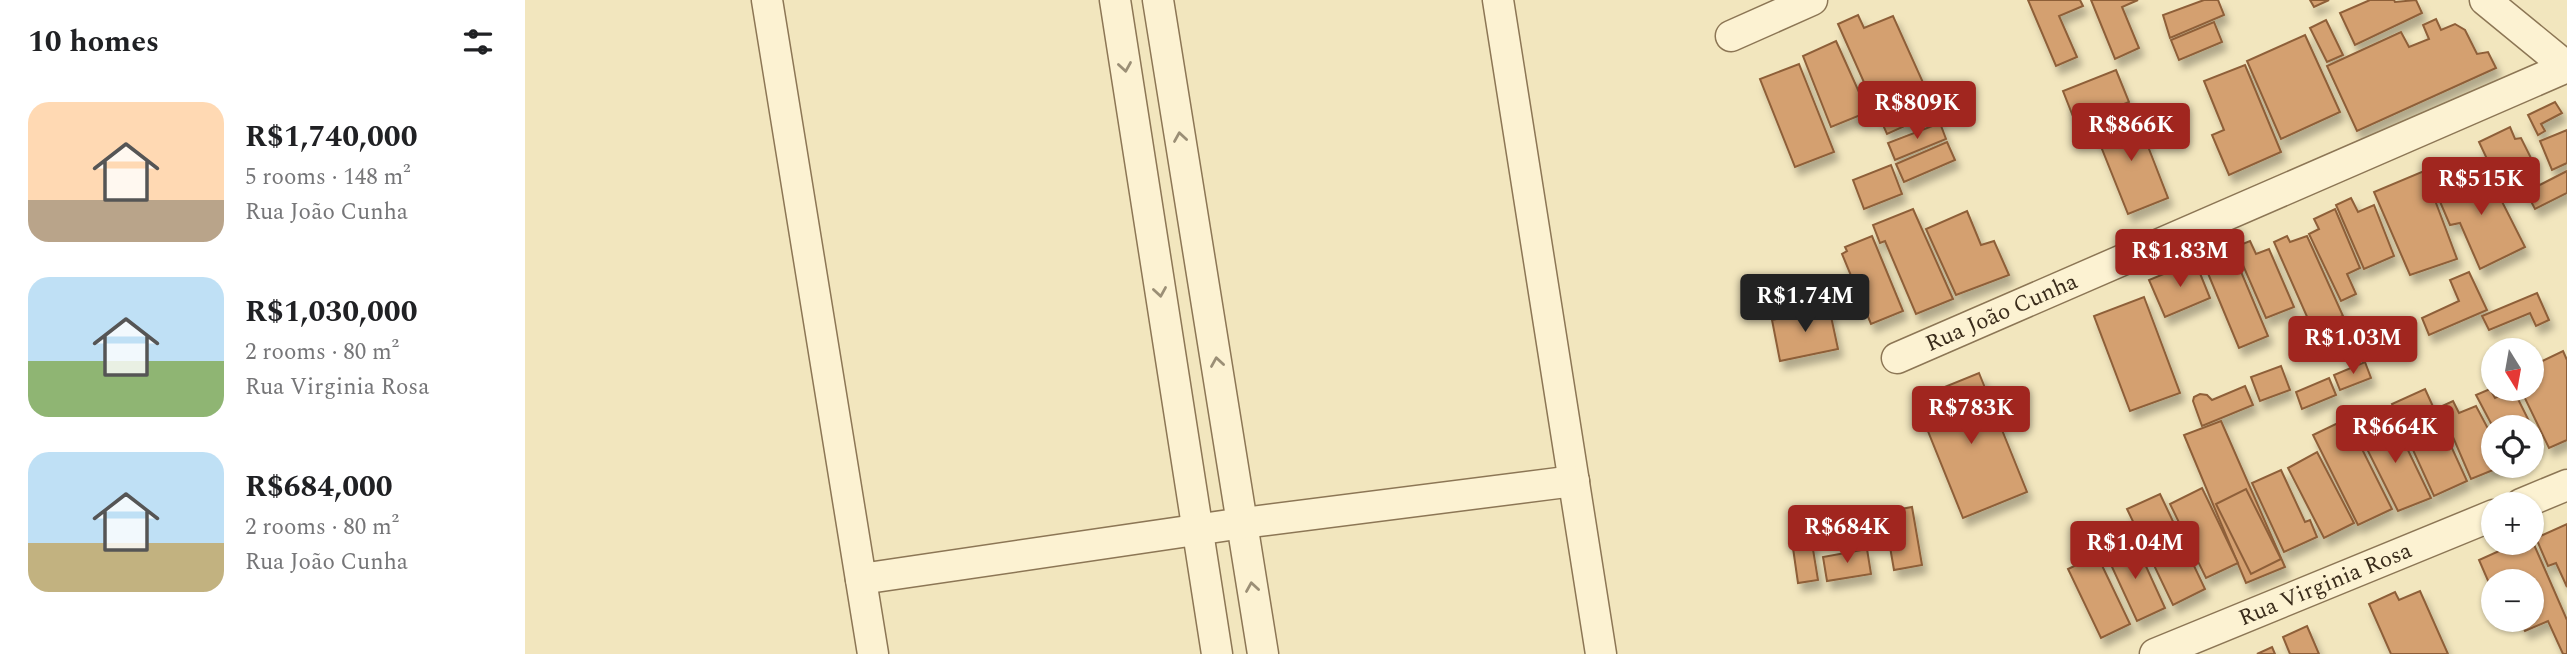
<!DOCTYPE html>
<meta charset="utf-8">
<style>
body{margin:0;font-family:Spectral,serif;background:#f2f2f2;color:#202124;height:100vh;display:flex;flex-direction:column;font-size:26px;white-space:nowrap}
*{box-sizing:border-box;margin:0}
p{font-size:23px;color:#757577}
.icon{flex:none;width:38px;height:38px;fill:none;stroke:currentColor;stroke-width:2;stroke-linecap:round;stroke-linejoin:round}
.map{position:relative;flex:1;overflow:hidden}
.panel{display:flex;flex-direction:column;background:#fff;width:525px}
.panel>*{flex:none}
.needle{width:46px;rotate:169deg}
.fabs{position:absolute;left:1956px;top:338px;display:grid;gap:14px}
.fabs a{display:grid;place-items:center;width:63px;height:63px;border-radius:50%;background:#fff;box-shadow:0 2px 5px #0004;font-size:35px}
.price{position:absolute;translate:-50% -60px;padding:0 16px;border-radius:7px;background:#a1261f;color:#fff;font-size:23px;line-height:46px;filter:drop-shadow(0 2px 4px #0008)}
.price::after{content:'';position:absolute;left:50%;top:42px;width:21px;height:16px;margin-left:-10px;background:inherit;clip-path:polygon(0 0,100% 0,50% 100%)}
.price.active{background:#222;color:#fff}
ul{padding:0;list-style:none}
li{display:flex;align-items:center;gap:21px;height:175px;padding:0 28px}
li span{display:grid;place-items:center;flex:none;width:196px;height:140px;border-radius:21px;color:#555}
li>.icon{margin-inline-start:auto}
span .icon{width:84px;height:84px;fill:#fffc;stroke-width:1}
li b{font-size:30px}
h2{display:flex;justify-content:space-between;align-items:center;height:84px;padding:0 28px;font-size:30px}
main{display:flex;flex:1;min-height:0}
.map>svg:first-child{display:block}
.building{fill:#d4a070;stroke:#8e5f39;stroke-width:2;filter:url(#shadow)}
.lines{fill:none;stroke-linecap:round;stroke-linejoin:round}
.minor-casing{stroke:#8c7655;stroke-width:33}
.minor{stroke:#fcf2d2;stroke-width:30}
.oneway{stroke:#9b8f76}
.labels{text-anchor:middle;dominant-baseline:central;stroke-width:7;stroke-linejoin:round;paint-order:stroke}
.street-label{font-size:23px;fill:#3a2c1b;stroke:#f9efcf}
</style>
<main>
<section class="panel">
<h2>10 homes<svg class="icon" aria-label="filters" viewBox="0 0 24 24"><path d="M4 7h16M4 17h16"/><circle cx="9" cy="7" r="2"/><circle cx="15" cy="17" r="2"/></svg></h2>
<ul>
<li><span style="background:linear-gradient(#ffd9b3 70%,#b9a48a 0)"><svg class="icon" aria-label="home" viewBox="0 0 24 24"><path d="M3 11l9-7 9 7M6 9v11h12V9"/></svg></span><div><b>R$1,740,000</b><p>5 rooms · 148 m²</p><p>Rua João Cunha</p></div></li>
<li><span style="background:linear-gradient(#bfe0f5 60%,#8fb573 0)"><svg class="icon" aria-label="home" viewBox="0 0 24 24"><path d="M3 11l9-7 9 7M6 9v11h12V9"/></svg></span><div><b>R$1,030,000</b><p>2 rooms · 80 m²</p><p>Rua Virginia Rosa</p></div></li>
<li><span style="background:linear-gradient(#bfe0f5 65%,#c2b280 0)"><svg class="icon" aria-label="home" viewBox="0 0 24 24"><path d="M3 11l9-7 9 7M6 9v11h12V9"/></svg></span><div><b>R$684,000</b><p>2 rooms · 80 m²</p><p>Rua João Cunha</p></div></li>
</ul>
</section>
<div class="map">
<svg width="2042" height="654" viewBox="0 0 2042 654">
<defs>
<filter id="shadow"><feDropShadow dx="4.5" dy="8" stdDeviation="3.5" flood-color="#0004"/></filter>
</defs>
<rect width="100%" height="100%" fill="#f2e6be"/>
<g class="building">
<path d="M1503,0H1555L1558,6L1534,16L1552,57L1531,66Z"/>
<path d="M1566,0H1613L1597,7L1614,48L1590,59Z"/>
<path d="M1679,0H1693L1699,15L1645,38L1638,15Z"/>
<path d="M1785,0H1804L1789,7Z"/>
<path d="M1845,0H1869L1870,2L1891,0L1897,13L1830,45L1815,13Z"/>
<path d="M1333,15L1339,28L1368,16L1414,118L1398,126L1395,119L1362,134L1313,24Z"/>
<path d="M1911,19L1916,30L1930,24L1940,30L1952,54L1963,52L1971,68L1832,131L1802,66L1876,32L1884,47L1904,39L1898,25Z"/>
<path d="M1801,20L1818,55L1802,62L1785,28Z"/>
<path d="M1689,22L1697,42L1654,60L1646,40Z"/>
<path d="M1780,35L1815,112L1756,139L1722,61Z"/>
<path d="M1311,41L1343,112L1306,127L1278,56Z"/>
<path d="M1274,64L1309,152L1270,167L1235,79Z"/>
<path d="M1720,65L1756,152L1704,175L1687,135L1699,130L1679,81Z"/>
<path d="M1591,70L1604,102L1551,124L1538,91Z"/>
<path d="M2030,102L2037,113L2016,124L2020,131L2013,135L2003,115Z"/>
<path d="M1610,113L1643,198L1603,214L1569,129Z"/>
<path d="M1415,123L1421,139L1370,160L1363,143Z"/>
<path d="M1985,127L1990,139L1996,138L2008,162L1986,174L1992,187L1978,193L1954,142Z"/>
<path d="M2042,130V163L2027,170L2015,141Z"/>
<path d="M1422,142L1430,160L1379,182L1371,164Z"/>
<path d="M1366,165L1377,194L1339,209L1328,180Z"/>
<path d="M1960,168L2000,247L1955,269L1935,223L1925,225L1910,190Z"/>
<path d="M1899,171L1932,259L1885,275L1849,192Z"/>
<path d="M2042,171V193L2010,209L2001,192Z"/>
<path d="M1826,198L1833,212L1849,205L1869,256L1839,269L1811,205Z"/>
<path d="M1388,209L1428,299L1391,314L1360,241L1355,243L1348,225Z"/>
<path d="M1810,209L1835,268L1822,274L1831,294L1816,301L1784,234L1794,229L1789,219Z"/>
<path d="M1442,211L1456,245L1469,241L1484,275L1431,295L1401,229Z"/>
<path d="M1347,236L1378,311L1346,324L1317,254L1322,251L1320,247Z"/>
<path d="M1762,236L1765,242L1782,236L1818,316L1787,328L1749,242Z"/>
<path d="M1725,241L1731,254L1744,249L1769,307L1741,318L1710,247Z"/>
<path d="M1692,254L1698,268L1712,262L1743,336L1714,348L1677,259Z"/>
<path d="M1670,261L1685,298L1640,317L1624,280Z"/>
<path d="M1944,272L1962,310L1904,335L1897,318L1934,301L1925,280Z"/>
<path d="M2012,293L2024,320L2011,326L2005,313L1964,330L1957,316Z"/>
<path d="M1619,297L1655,393L1605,411L1569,316Z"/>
<path d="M1304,307L1313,349L1255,361L1247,320Z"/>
<path d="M2038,351L2042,360V440L2024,448L1995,388H2007V366Z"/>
<path d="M1840,362L1846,378L1815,390L1809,375Z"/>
<path d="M1756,366L1765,390L1735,401L1726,377Z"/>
<path d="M1454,373L1502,492L1438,518L1390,399Z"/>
<path d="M1804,378L1811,395L1777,409L1771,392Z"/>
<path d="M1720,386L1728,405L1677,426L1668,401L1669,397L1675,394L1682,395L1687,400Z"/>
<path d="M1900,389L1942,481L1909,496L1867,404Z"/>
<path d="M1965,389L1970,398L1988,389L2007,427H1969V429L1951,395Z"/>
<path d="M1928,401L1934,413L1951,406L1969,440V466H1978L1946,479L1915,407Z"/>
<path d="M1868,419L1906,498L1873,511L1835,435Z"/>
<path d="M1696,421L1760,567L1721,583L1659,435Z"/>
<path d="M1817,421L1825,437L1830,435L1867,509L1833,525L1788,435Z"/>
<path d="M2007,428L2015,444L2007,448Z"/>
<path d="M1792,452L1829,523L1799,538L1763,468Z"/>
<path d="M1756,470L1780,522L1785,520L1792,537L1759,552L1727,483Z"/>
<path d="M1677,488L1713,563L1681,578L1645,504Z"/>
<path d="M1721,489L1756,559L1726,574L1691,504Z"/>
<path d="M1635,494L1680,589L1648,605L1602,509Z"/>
<path d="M1387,507L1397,565L1369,570L1359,512Z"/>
<path d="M1343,515L1346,533L1300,539L1298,522Z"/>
<path d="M2042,524V587L2031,563L2023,566L2011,538Z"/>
<path d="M1285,531L1293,580L1273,583L1266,534Z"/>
<path d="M1609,540L1640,608L1612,621L1581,554Z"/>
<path d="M2007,540L2042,620V654H2038L2023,621L2000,631L1995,620H2007V581H1979L1977,578L1964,583L1954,560L1994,542H2007Z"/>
<path d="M1342,549L1346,574L1302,581L1298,557Z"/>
<path d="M1572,555L1605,624L1576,638L1543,569Z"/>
<path d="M1895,591L1923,654H1866L1844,604L1870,592L1874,600Z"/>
<path d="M1782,626L1794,654H1765L1758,637Z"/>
<path d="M1747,647L1750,654H1732Z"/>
</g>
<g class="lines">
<g class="minor-casing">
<g id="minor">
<path d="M242,0L348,654"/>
<path d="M590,0L692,654"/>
<path d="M633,0L738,654"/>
<path d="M973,0L1076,654"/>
<path d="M1960,0L2042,67"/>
<path d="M1206,36L1287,0"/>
<path id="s1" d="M1372,358L2042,67"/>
<path d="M1996,504L2042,485"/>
<path d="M336,579L718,523L1049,481"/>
<path id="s2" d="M1630,654L1969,515"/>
</g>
</g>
<use href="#minor" class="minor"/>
</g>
<defs><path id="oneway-chevron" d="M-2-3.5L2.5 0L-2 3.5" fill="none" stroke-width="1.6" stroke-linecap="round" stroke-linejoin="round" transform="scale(1.75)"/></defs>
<g class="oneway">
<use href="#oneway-chevron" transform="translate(600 67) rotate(81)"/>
<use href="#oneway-chevron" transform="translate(655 137) rotate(-99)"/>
<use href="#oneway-chevron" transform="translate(635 292) rotate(81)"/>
<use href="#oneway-chevron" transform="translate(692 362) rotate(-99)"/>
<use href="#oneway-chevron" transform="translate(727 587) rotate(-99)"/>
</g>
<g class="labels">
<g class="street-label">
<text stroke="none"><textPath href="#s1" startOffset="114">Rua João Cunha</textPath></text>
<text stroke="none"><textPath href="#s2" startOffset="184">Rua Virginia Rosa</textPath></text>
</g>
</g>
</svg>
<div class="fabs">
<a><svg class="needle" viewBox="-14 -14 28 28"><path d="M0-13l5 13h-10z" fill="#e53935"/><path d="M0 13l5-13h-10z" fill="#757577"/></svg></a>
<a><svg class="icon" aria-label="locate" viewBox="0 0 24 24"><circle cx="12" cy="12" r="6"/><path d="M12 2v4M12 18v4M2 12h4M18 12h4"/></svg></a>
<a>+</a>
<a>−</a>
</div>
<b class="price" style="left:1392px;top:141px">R$809K</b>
<b class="price" style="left:1606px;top:163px">R$866K</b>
<b class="price" style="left:1956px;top:217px">R$515K</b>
<b class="price" style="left:1655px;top:289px">R$1.83M</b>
<b class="price active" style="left:1280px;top:334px">R$1.74M</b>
<b class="price" style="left:1828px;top:376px">R$1.03M</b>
<b class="price" style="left:1446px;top:446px">R$783K</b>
<b class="price" style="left:1870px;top:465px">R$664K</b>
<b class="price" style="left:1322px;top:565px">R$684K</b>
<b class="price" style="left:1610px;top:581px">R$1.04M</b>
</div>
</main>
